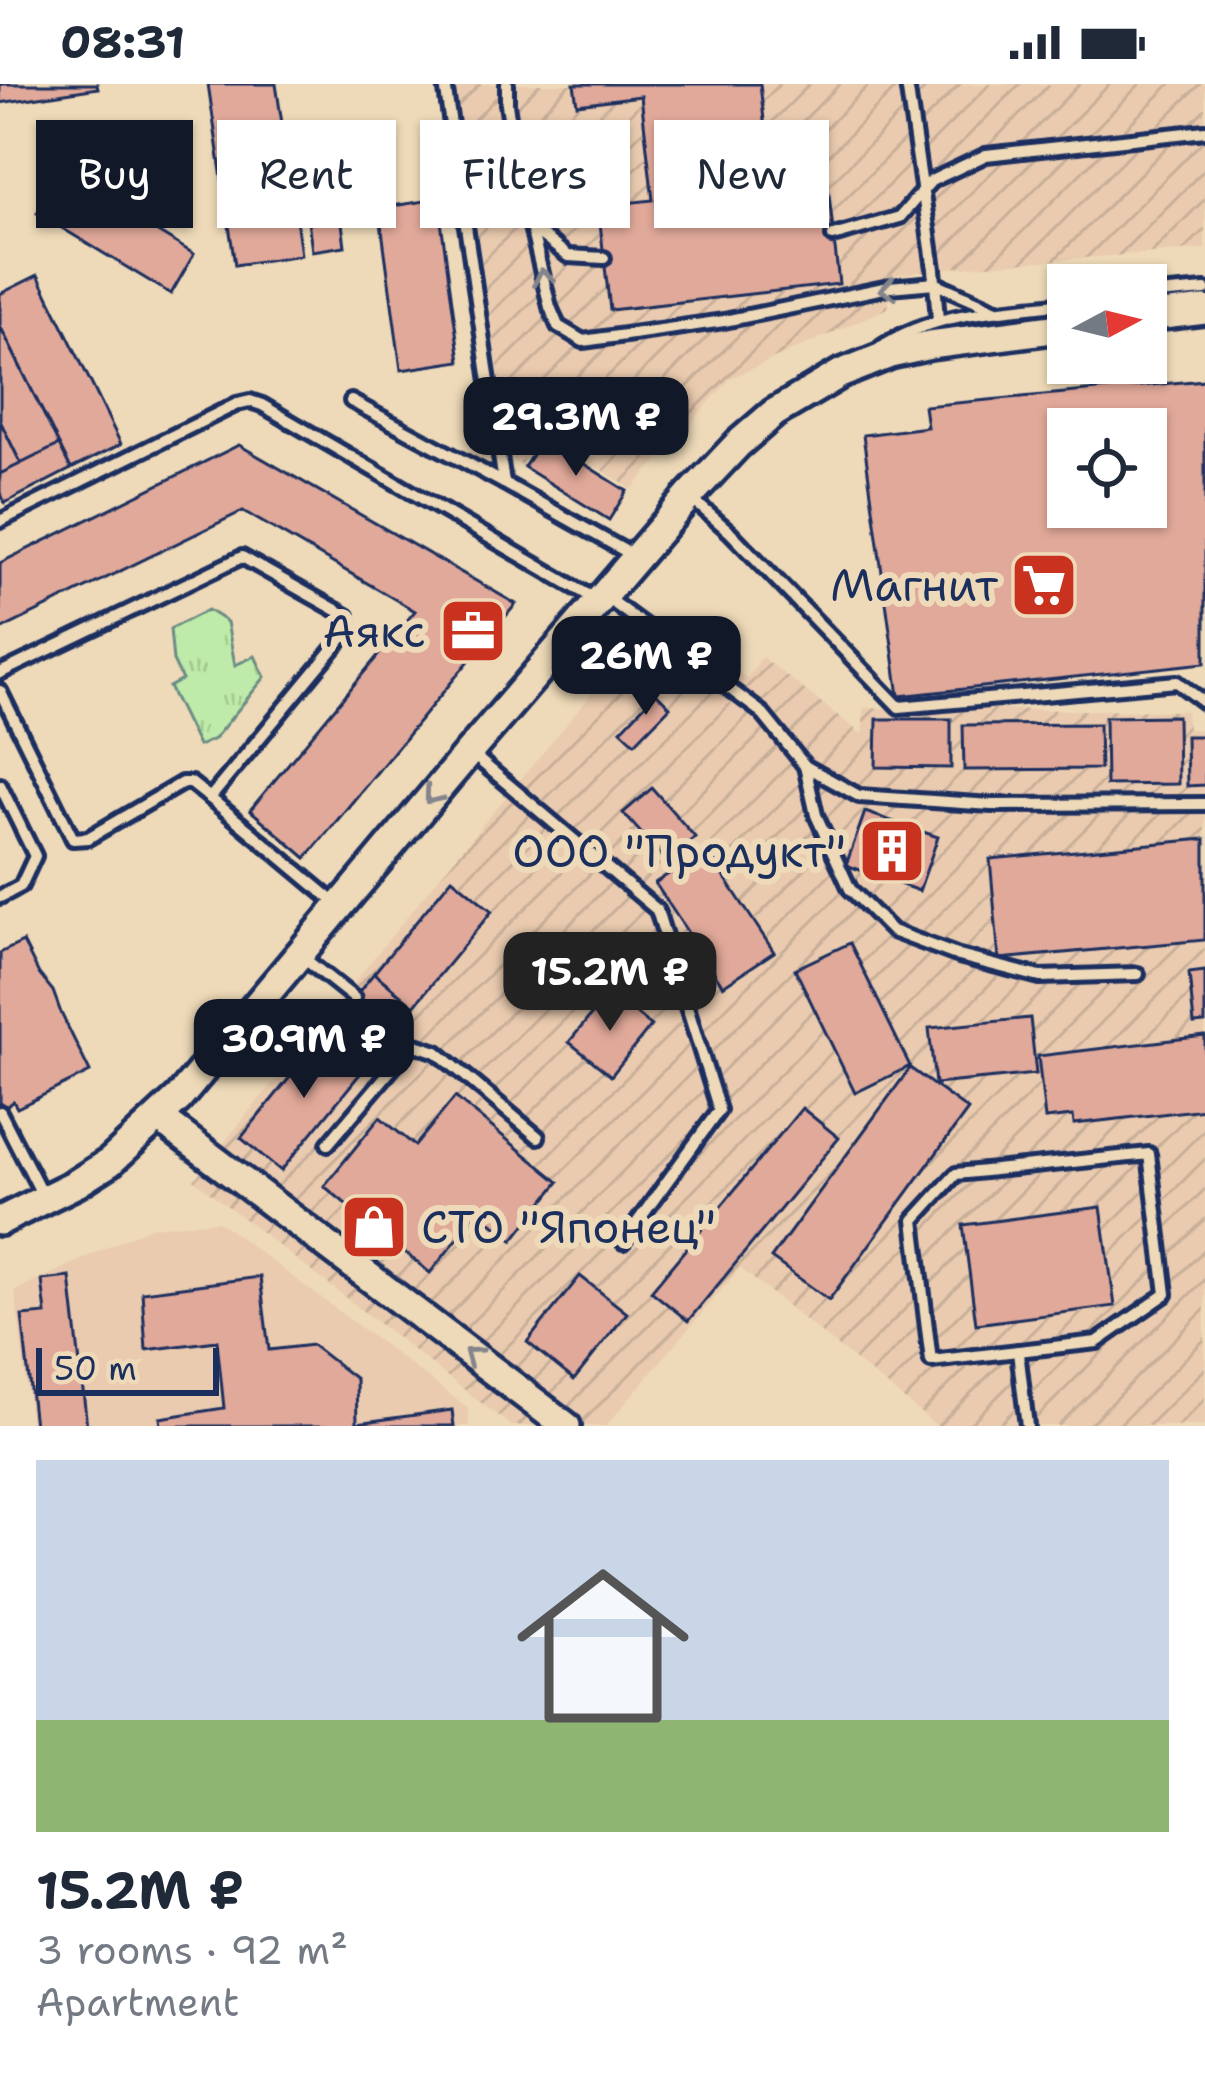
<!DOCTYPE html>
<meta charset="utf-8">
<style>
body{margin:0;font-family:"Shantell Sans",sans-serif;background:#f2f2f3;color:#1f2937;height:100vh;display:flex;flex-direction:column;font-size:45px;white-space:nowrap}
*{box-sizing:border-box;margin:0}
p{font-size:39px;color:#747a83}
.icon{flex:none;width:66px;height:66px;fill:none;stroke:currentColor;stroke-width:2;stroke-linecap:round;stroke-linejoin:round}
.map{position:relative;height:1342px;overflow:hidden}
.details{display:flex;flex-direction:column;background:#fff;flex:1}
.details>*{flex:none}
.guide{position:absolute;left:36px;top:36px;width:1134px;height:108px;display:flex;gap:24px}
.needle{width:78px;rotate:83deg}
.buttons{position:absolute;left:1047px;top:180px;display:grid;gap:24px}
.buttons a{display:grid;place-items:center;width:120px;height:120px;border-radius:0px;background:#fff;box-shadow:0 3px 9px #0004;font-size:60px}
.scale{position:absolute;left:36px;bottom:30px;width:183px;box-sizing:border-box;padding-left:12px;border:6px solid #1b2f5e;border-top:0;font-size:33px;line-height:42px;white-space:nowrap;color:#1b2f5e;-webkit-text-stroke:9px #eedab8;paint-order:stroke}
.price{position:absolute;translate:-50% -102px;padding:0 27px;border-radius:24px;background:#111827;color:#fff;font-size:39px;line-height:78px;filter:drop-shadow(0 3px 6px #0008)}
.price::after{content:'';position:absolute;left:50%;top:72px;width:36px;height:27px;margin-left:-18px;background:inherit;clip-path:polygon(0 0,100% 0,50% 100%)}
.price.active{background:#222;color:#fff}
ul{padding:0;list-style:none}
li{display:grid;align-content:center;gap:24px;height:636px;padding:0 36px}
li span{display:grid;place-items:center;height:372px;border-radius:0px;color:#555}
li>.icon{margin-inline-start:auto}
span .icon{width:216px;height:216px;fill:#fffc;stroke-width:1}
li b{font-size:51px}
.pill{padding:0 42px;border-radius:0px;background:#fff;box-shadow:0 3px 9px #0004;font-size:42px;line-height:108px}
.pill.active{background:#111827;color:#fff}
.status{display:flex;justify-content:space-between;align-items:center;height:84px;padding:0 60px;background:#fff;direction:ltr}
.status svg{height:33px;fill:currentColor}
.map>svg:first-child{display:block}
.built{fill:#eacbaf}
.industrial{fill:url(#industrial-furrows)}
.grass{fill:url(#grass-tufts);stroke:#6c8d84;stroke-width:3}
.building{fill:#e1a99a;stroke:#1b2f5e;stroke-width:3;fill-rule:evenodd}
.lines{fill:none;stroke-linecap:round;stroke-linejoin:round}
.lane-casing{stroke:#1b2f5e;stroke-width:20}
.secondary-casing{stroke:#1b2f5e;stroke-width:36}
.lane{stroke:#eedab8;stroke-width:10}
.secondary{stroke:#eedab8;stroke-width:27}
.oneway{stroke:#84848b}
.labels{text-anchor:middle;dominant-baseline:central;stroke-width:12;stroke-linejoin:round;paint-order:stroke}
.poi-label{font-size:45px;fill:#1b2f5e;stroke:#eedab8;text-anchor:end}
</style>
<div class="status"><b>08:31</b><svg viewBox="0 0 49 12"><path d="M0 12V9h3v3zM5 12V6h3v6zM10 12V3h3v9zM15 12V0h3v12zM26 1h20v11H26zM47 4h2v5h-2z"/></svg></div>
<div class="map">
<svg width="1205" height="1342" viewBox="0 0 1205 1342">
<defs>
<pattern id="industrial-furrows" width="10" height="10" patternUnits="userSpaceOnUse" patternTransform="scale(3)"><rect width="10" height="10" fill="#eacbaf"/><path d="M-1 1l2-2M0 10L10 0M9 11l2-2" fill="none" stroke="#c8af99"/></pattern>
<pattern id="grass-tufts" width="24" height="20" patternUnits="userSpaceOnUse" patternTransform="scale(3)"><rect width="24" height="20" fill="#beeba9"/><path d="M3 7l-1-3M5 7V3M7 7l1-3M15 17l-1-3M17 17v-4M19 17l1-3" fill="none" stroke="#a3ca94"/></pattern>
</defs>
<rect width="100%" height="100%" fill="#eedab8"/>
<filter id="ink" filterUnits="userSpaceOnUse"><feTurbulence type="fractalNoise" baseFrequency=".00833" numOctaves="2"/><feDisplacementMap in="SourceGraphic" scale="24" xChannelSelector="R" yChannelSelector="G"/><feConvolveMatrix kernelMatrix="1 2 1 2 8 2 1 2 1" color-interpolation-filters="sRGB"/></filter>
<g filter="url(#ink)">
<path class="built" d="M218,1137L468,1324L469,1342H31L15,1207L150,1143Z"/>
<g class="industrial">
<path d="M455,0H1205V165L934,185L888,192V224L731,294L632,405L541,348L521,381L513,377L508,350Z"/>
<path d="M656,533L747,594L762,573L863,651V624L1186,627L1188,645L1205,646V1342H937L740,1184L606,1342H511L194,1096L445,786Z"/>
</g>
<path class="grass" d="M208,526L227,538L235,581L255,572L265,593L214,655L198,662L169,603L182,596L173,577L170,545Z"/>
<g class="building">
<path d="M0,0H97L98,4L0,19Z"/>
<path d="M208,0H276L292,105L225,115Z"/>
<path d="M574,0H760L772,108L828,102L839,200L610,226L598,122L653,116L641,12L577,20Z"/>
<path d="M329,40L345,162L312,167L296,45Z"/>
<path d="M60,89L194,170L171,210L37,129Z"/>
<path d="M292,105L301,171L235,181L225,115Z"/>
<path d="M438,115L460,277L401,286L379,124Z"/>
<path d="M38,191L121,360L71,385L0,242V210Z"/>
<path d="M0,242L59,361L21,380L0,337Z"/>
<path d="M1205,296V579L899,612L863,351L927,343L924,322ZM1068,345H1146V423H1068Z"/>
<path d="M0,337L21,380L0,390Z"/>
<path d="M543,354L627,407L609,436L524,383Z"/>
<path d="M59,361L71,385L5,419L0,409V390Z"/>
<path d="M239,361L516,520L306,774L250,726L415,527L243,427L0,546V479Z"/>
<path d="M656,609L670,623L635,659L621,646Z"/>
<path d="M1177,632L1178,700L1106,701L1105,633Z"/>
<path d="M877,635H951V684L876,683Z"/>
<path d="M1099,640L1100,685L964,686L963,641Z"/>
<path d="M1186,652H1205V701L1187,702Z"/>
<path d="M652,704L695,753L667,778L623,729Z"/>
<path d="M865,728L938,753L919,807L846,781Z"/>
<path d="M1205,755V856L999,875L990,775Z"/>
<path d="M706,765L774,868L723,902L655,799Z"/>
<path d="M452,794L492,827L414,922L374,889Z"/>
<path d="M23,858L39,890L53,907L61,929L90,988L17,1024L13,1017L0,1028V869Z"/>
<path d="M850,859L910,982L855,1009L795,885Z"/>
<path d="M1205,887V939L1194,940L1189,889Z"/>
<path d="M374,889L414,922L368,980L327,947Z"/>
<path d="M610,908L651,942L611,992L569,958Z"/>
<path d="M1030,934L1036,990L935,1000L929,944Z"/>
<path d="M327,947L368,980L281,1087L241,1054Z"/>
<path d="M1205,952V1025L1074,1040L1073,1032L1045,1035L1038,972Z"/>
<path d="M910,984L968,1026L829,1216L771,1174Z"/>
<path d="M455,1013L559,1098L513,1156L479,1128L430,1189L324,1102L380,1033L415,1062Z"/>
<path d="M802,1024L839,1054L688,1237L651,1207Z"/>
<path d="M1101,1123L1115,1222L976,1240L963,1141Z"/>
<path d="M580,1192L627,1229L574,1296L527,1258Z"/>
<path d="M70,1193L87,1342H34L22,1232L46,1230L42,1196Z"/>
<path d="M260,1193L269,1266L312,1261L356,1295L357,1339L452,1326L454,1342H161L160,1334L224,1324L217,1257L146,1266L142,1208Z"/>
</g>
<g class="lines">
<g class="lane-casing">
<g id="lane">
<path d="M445,0L504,399L634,472"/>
<path d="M507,0V20L518,91L531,143L568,172L604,174"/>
<path d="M907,0L934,185L938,236"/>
<path d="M531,143L550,223L558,242L583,257L724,237L889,203L935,199L999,227"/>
<path d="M833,152L900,133L931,97L986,71L1205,47"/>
<path d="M1146,211L1205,206"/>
<path d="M881,263C935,227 1005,226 1068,219"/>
<path d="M351,317L504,399"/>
<path d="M692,415L730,448L899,623L1177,598L1205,619"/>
<path d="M0,437L237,320L250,317L262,321L595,515"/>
<path d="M607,514L761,628L805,682L859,712L992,721L1205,720"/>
<path d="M0,589L242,473L347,532L349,544L344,552L210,714L338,821"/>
<path d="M0,607L73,755L88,754L182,699H191L210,714"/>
<path d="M472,670L657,826L719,1026L623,1158"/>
<path d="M805,682L816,731L850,805L892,847L959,872L1040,893L1138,890"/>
<path d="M0,701L35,772L21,802L0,813"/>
<path d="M301,872L354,914"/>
<path d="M413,960L437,968L538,1053"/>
<path d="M0,1028L43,1112"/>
<path d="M328,1060L413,960L394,946"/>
<path d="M1149,1070L1166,1210L1097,1258L931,1277L914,1136L956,1090Z"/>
<path d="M1018,1267L1027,1342"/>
</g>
</g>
<g class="secondary-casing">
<g id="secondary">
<path d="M1146,233L1205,226"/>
<path d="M159,1034L566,1342"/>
<path d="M0,1137L77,1099L110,1078L179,1014L469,668L689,412L738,360L774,329L840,290L890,270L930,261L1068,243"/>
</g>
</g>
<use href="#lane" class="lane"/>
<use href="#secondary" class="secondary"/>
</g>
<defs><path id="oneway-chevron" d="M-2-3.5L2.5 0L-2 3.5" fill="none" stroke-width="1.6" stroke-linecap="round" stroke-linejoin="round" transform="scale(3)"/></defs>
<g class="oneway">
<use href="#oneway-chevron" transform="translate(543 193) rotate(-103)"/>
<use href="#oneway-chevron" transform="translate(888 205) rotate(172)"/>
<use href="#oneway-chevron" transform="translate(432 712) rotate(130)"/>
<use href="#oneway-chevron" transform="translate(472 1271) rotate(-143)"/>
</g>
</g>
<defs>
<g id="supermarket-square" transform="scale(3.45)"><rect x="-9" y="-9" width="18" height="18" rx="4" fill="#c8321e" stroke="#eedab8"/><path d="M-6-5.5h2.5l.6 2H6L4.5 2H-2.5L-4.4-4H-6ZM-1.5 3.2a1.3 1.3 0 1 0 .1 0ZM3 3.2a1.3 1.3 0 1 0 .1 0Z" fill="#fff"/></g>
<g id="office-square" transform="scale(3.45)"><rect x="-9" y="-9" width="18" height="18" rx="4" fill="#c8321e" stroke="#eedab8"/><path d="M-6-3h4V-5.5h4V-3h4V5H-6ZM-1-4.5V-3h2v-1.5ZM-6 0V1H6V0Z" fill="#fff"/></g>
<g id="building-square" transform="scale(3.45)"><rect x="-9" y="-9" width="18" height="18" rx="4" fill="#c8321e" stroke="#eedab8"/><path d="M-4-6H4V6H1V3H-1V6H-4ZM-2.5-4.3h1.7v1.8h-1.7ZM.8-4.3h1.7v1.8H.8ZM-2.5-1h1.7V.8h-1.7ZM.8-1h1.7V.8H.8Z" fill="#fff"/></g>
<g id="shop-square" transform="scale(3.45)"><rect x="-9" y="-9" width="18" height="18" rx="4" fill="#c8321e" stroke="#eedab8"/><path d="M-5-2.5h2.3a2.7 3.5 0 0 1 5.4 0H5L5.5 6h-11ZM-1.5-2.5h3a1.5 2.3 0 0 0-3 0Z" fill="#fff"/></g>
</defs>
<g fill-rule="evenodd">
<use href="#supermarket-square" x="1044" y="501"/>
<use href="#office-square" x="473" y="547"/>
<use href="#building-square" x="892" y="767"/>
<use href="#shop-square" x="374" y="1143"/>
</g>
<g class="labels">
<g class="poi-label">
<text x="998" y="501">Магнит</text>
<text x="426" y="547">Аякс</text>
<text x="846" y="767">ООО "Продукт"</text>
<text x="421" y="1143" text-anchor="start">СТО "Японец"</text>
</g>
</g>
</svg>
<div class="buttons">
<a><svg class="needle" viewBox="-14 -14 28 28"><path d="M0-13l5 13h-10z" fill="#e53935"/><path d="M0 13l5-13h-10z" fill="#747a83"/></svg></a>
<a><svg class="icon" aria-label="locate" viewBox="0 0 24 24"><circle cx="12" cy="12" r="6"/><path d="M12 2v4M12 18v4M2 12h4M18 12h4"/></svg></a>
</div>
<div class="scale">50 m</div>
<b class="price" style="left:576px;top:395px">29.3M ₽</b>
<b class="price" style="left:646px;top:634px">26M ₽</b>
<b class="price active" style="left:610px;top:950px">15.2M ₽</b>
<b class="price" style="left:304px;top:1017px">30.9M ₽</b>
<div class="guide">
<a class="pill active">Buy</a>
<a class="pill">Rent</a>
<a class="pill">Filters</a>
<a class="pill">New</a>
</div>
</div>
<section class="details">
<ul>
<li><span style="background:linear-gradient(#c9d6e8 70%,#8fb573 0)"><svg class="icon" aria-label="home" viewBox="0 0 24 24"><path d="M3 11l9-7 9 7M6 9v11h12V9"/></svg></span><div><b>15.2M ₽</b><p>3 rooms · 92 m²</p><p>Apartment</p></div></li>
</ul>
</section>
